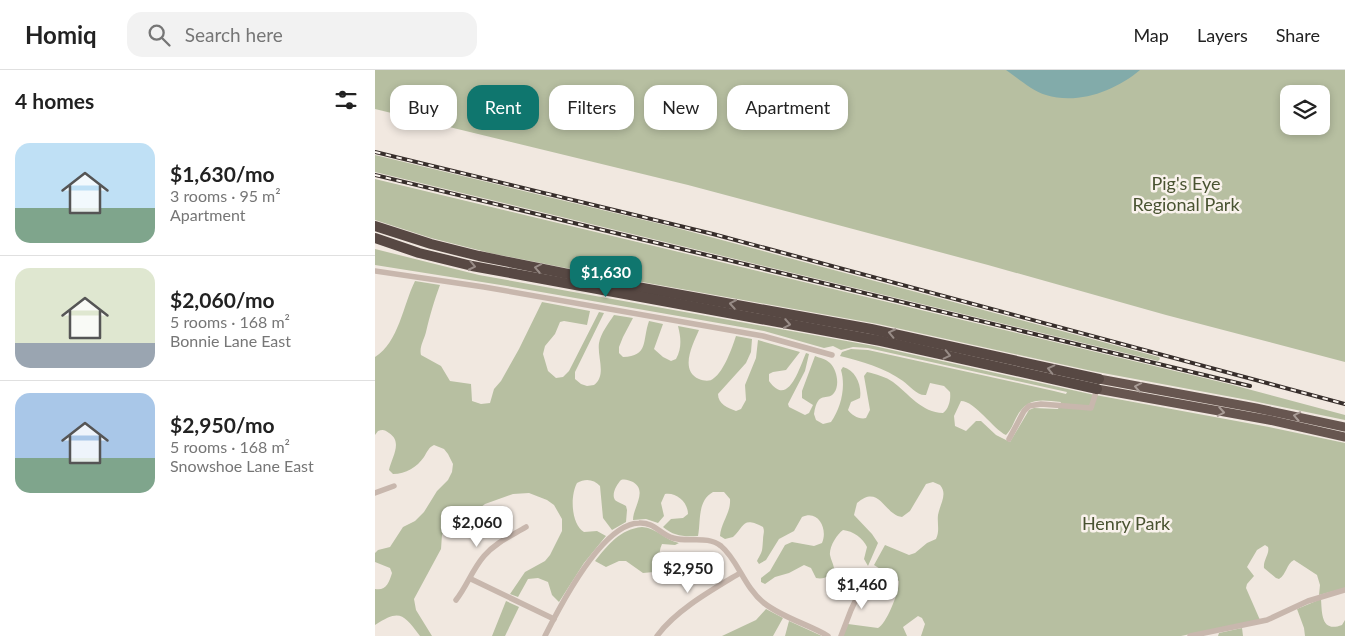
<!DOCTYPE html>
<meta charset="utf-8">
<style>
body{margin:0;font-family:Lato,sans-serif;background:#f2f2f2;color:#222;height:100vh;display:flex;flex-direction:column;font-size:19px;white-space:nowrap}
*{box-sizing:border-box;margin:0}
p{font-size:16px;color:#767676}
.icon{flex:none;width:28px;height:28px;fill:none;stroke:currentColor;stroke-width:2;stroke-linecap:round;stroke-linejoin:round}
.map{position:relative;flex:1;overflow:hidden}
.drawer{display:flex;flex-direction:column;background:#fff;width:375px}
.drawer>*{flex:none}
.top-card{position:absolute;left:15px;top:15px;width:475px;height:45px;display:flex;gap:10px}
.controls{position:absolute;left:905px;top:15px;display:grid;gap:10px}
.controls a{display:grid;place-items:center;width:50px;height:50px;border-radius:10px;background:#fff;box-shadow:0 2px 8px #0003;font-size:25px}
.price{position:absolute;translate:-50% -42px;padding:0 11px;border-radius:10px;background:#fff;color:#222;font-size:16px;line-height:32px;filter:drop-shadow(0 1px 2px #0008)}
.price::after{content:'';position:absolute;left:50%;top:30px;width:15px;height:11px;margin-left:-8px;background:inherit;clip-path:polygon(0 0,100% 0,50% 100%)}
.price.selected{background:#0f766e;color:#fff}
ul{padding:0;list-style:none}
li{display:flex;align-items:center;gap:15px;height:125px;padding:0 15px}
li+li{border-top:1px solid #e0e0e0}
li span{display:grid;place-items:center;flex:none;width:140px;height:100px;border-radius:15px;color:#555}
li>.icon{margin-inline-start:auto}
span .icon{width:60px;height:60px;fill:#fffc;stroke-width:1}
li b{font-size:21px}
h2{display:flex;justify-content:space-between;align-items:center;height:60px;padding:0 15px;font-size:21px}
.chip{padding:0 18px;border-radius:15px;background:#fff;box-shadow:0 2px 8px #0003;font-size:18px;line-height:45px}
.chip.selected{background:#0f766e;color:#fff}
header{display:flex;align-items:center;gap:30px;box-sizing:border-box;height:70px;padding:0 25px;background:#fff;border-bottom:1px solid #e0e0e0}
header strong{font-size:24px}
nav{display:flex;gap:28px;margin-inline-start:auto;font-size:18px}
.search{width:350px;height:45px;background:#f2f2f2;display:flex;align-items:center;gap:12px;box-sizing:border-box;padding:0 18px;border-radius:15px;color:#767676;font-size:19px}
main{display:flex;flex:1;min-height:0}
.map>svg:first-child{display:block}
.green{fill:#b7bfa1;fill-rule:evenodd}
.water{fill:#82abaa}
.lines{fill:none;stroke-linecap:round;stroke-linejoin:round}
.minor{stroke:#c8b7ad;stroke-width:5.5}
.trunk{stroke:#675650;stroke-width:9}
.motorway{stroke:#574843;stroke-width:10}
.rail-casing{stroke:#372e2b;stroke-width:4}
.rail{stroke:#f9f2ec;stroke-width:2;stroke-dasharray:5.5;stroke-linecap:butt}
.oneway{stroke:#988c87}
.oneway2{stroke:#a99c96}
.labels{text-anchor:middle;dominant-baseline:central;stroke-width:5;stroke-linejoin:round;paint-order:stroke}
.park-label{font-size:18px;fill:#495331;stroke:#f9f2ec}
</style>
<header>
<strong>Homiq</strong>
<div class="search"><svg class="icon" aria-label="search" viewBox="0 0 24 24"><circle cx="10" cy="10" r="6"/><path d="M15 15l6 6"/></svg>Search here</div>
<nav><a>Map</a><a>Layers</a><a>Share</a></nav>
</header>
<main>
<section class="drawer">
<h2>4 homes<svg class="icon" aria-label="filters" viewBox="0 0 24 24"><path d="M4 7h16M4 17h16"/><circle cx="9" cy="7" r="2"/><circle cx="15" cy="17" r="2"/></svg></h2>
<ul>
<li><span style="background:linear-gradient(#bfe0f5 65%,#7fa58c 0)"><svg class="icon" aria-label="home" viewBox="0 0 24 24"><path d="M3 11l9-7 9 7M6 9v11h12V9"/></svg></span><div><b>$1,630/mo</b><p>3 rooms · 95 m²</p><p>Apartment</p></div></li>
<li><span style="background:linear-gradient(#dfe7d0 75%,#9aa5b1 0)"><svg class="icon" aria-label="home" viewBox="0 0 24 24"><path d="M3 11l9-7 9 7M6 9v11h12V9"/></svg></span><div><b>$2,060/mo</b><p>5 rooms · 168 m²</p><p>Bonnie Lane East</p></div></li>
<li><span style="background:linear-gradient(#a9c7e8 65%,#7fa58c 0)"><svg class="icon" aria-label="home" viewBox="0 0 24 24"><path d="M3 11l9-7 9 7M6 9v11h12V9"/></svg></span><div><b>$2,950/mo</b><p>5 rooms · 168 m²</p><p>Snowshoe Lane East</p></div></li>
</ul>
</section>
<div class="map">
<svg width="970" height="566" viewBox="0 0 970 566">
<rect width="100%" height="100%" fill="#f1e8e0"/>
<g class="green">
<path d="M0,0H970V292L791,245L613,195L313,115L0,39ZM914,24H946V56H914Z"/>
<path d="M0,85L298,157L784,287L785,289L783,291L0,102Z"/>
<path d="M0,109L854,314L970,345V350L873,330L717,301L503,254L211,202L115,183L56,168L0,150Z"/>
<path d="M0,179L104,205L499,276L715,324L894,357L970,373V518L944,525L945,515L942,505L919,490C911,494 912,504 904,509L901,508L889,498C888,490 895,484 893,477L890,475L882,480L872,497L879,506L872,514L871,518L885,550L806,566H546L550,554L547,548L543,546L528,557L532,566H468L473,554L503,558C511,555 525,520 524,511L499,495L510,475L534,485L540,483L552,473L561,469C565,461 562,453 563,445C565,434 573,424 565,415L558,412L551,414L535,441L527,447C509,445 505,413 482,433L479,445L497,464L503,473L493,496L489,489L492,477C488,468 478,461 468,460C462,464 454,477 455,485C456,490 458,493 459,498C456,505 450,510 441,508L436,498L429,495L414,503L400,507L390,514L386,512V508L395,501L410,475L417,472L439,476L447,473C453,460 444,439 427,447L419,461L404,469L391,490L384,494L382,491C388,480 387,482 388,470C388,464 390,462 388,457C367,446 370,456 358,467L350,469L345,466C346,452 356,443 355,429L349,422H338C322,431 326,451 323,466C308,467 299,466 288,457L296,449L308,448L313,444C313,432 301,422 290,424L286,433L289,446L283,453L271,449L258,450C258,437 273,421 258,412C253,410 250,409 246,410C242,414 236,424 240,430C242,432 248,434 251,436L252,440L251,452L237,460L228,448L225,416C219,409 210,408 202,413C195,426 196,454 209,462L222,461L231,466L209,493L184,532L177,525L173,512L163,508L153,509L143,527L135,524L150,502L170,491L175,485L187,461V449L179,435L172,430L154,423L138,424L110,434L92,448L78,451L70,459L67,465L66,479L39,529L41,540L57,566H45C28,544 25,539 0,555V519C11,521 14,513 17,503L15,498L0,492V483L3,480L15,477L28,457L40,451L49,442L62,421L73,410L77,402L78,394L73,384L69,379L59,375C54,377 52,382 49,387C42,397 31,404 18,404L14,400C17,387 28,372 14,363C10,360 8,359 3,361L0,365V287C24,272 28,235 40,211L65,215C59,231 55,245 51,262C49,270 44,277 46,285L66,296L75,311L96,314L97,331L106,334L115,333L119,319L126,311L144,279L167,232L215,241L212,255L189,251L185,252L180,264L170,276L168,284L173,301L181,308L188,307L194,301L224,242L229,243L200,302V309L206,314L212,316L219,315C232,305 222,287 224,273C226,263 233,254 239,245L258,248L248,267L244,277V283L248,287C274,286 267,271 274,251L288,254L279,279L288,287L296,291L301,289C307,278 306,268 303,256L324,260C318,274 304,300 324,309C329,311 335,312 339,308C349,301 357,278 361,266L377,269L376,282L371,293L343,324C343,334 353,338 361,341L366,339L371,330L370,315L381,288L383,270L425,282L411,300L398,302L394,304V311C413,338 424,299 431,283L434,284L430,301L413,334L414,337L430,345L434,343L438,335L427,328V321L440,286C445,288 451,289 455,293C462,300 465,315 459,323C452,332 443,319 439,344L441,350L448,354L456,352C466,338 471,317 466,300L468,297C481,300 487,316 485,328L476,332L473,340C476,345 485,350 491,348L495,340L489,306L492,302C501,304 511,307 518,312C533,323 547,343 568,343C574,339 576,329 575,322L569,316L555,313L551,325C542,326 535,316 528,311C510,298 486,291 465,286L467,282L476,279L493,280L679,321L691,324L692,322L493,278L478,277L466,280L458,276L449,278L389,261L132,216L0,195ZM586,331C600,331 618,359 631,365C636,360 638,354 641,348C652,327 665,330 686,332L683,339L659,338L654,340L635,372L621,365L606,351H601L591,361L580,356L579,346Z"/>
<path d="M267,457C282,458 290,470 304,473L300,475L287,474C282,484 287,494 279,502L268,503L251,491H244L231,497L220,491C233,475 245,459 267,457Z"/>
<path d="M946,529C947,543 946,563 967,555L970,550V566H930L929,558L922,539Z"/>
<path d="M131,531L144,537L130,566H117Z"/>
<path d="M391,539L408,548L398,566H347L381,550Z"/>
<path d="M414,551L447,566H410Z"/>
<path d="M867,558L868,566H843L844,563Z"/>
</g>
<path class="water" d="M631,0H765C740,21 703,35 671,25C657,21 643,8 631,0Z"/>
<g class="lines">
<g class="minor">
<path d="M0,201L109,217L388,266L457,285"/>
<path d="M634,369L649,341L654,336L666,334L716,338L722,319"/>
<path d="M0,423L19,416"/>
<path d="M96,509L179,549"/>
<path d="M81,530C92,516 97,500 109,486C120,473 136,466 151,457"/>
<path d="M170,566C185,536 227,454 264,453C279,452 285,464 298,468C314,473 332,465 346,476C363,490 369,517 389,533C408,548 433,554 453,566"/>
<path d="M282,566C301,540 337,520 365,503"/>
<path d="M466,566L476,540L492,506"/>
<path d="M815,566L892,550L933,531L970,520"/>
</g>
<g class="trunk">
<path d="M724,309L881,338L970,357"/>
<path d="M722,319L894,350L970,367"/>
</g>
<g class="motorway">
<path d="M0,156L56,174L104,186L218,209L496,259L724,309"/>
<path d="M0,168L44,183L97,196L506,271L722,319"/>
</g>
<g class="rail-casing">
<g id="rail">
<path d="M0,82L338,164L970,334"/>
<path d="M0,105L875,316"/>
</g>
</g>
<use href="#rail" class="rail"/>
</g>
<defs><path id="oneway-chevron" d="M-2-3.5L2.5 0L-2 3.5" fill="none" stroke-width="1.6" stroke-linecap="round" stroke-linejoin="round" transform="scale(1.25)"/></defs>
<g class="oneway">
<use href="#oneway-chevron" transform="translate(97 196) rotate(12)"/>
<use href="#oneway-chevron" transform="translate(163 198) rotate(-169)"/>
<use href="#oneway-chevron" transform="translate(358 234) rotate(-170)"/>
<use href="#oneway-chevron" transform="translate(412 254) rotate(10)"/>
<use href="#oneway-chevron" transform="translate(517 263) rotate(-168)"/>
<use href="#oneway-chevron" transform="translate(572 285) rotate(13)"/>
<use href="#oneway-chevron" transform="translate(676 299) rotate(-167)"/>
</g>
<g class="oneway2">
<use href="#oneway-chevron" transform="translate(763 317) rotate(-169)"/>
<use href="#oneway-chevron" transform="translate(846 342) rotate(10)"/>
<use href="#oneway-chevron" transform="translate(922 346) rotate(-169)"/>
</g>
<g class="labels">
<g class="park-label">
<text x="811" y="113">Pig's Eye<tspan x="811" dy="21">Regional Park</tspan></text>
<text x="751" y="453">Henry Park</text>
</g>
</g>
</svg>
<div class="controls">
<a><svg class="icon" aria-label="layers" viewBox="0 0 24 24"><path d="M12 4l9 5-9 5-9-5zM3 14l9 5 9-5"/></svg></a>
</div>
<b class="price selected" style="left:231px;top:228px">$1,630</b>
<b class="price" style="left:102px;top:478px">$2,060</b>
<b class="price" style="left:313px;top:524px">$2,950</b>
<b class="price" style="left:487px;top:540px">$1,460</b>
<div class="top-card">
<a class="chip">Buy</a>
<a class="chip selected">Rent</a>
<a class="chip">Filters</a>
<a class="chip">New</a>
<a class="chip">Apartment</a>
</div>
</div>
</main>
